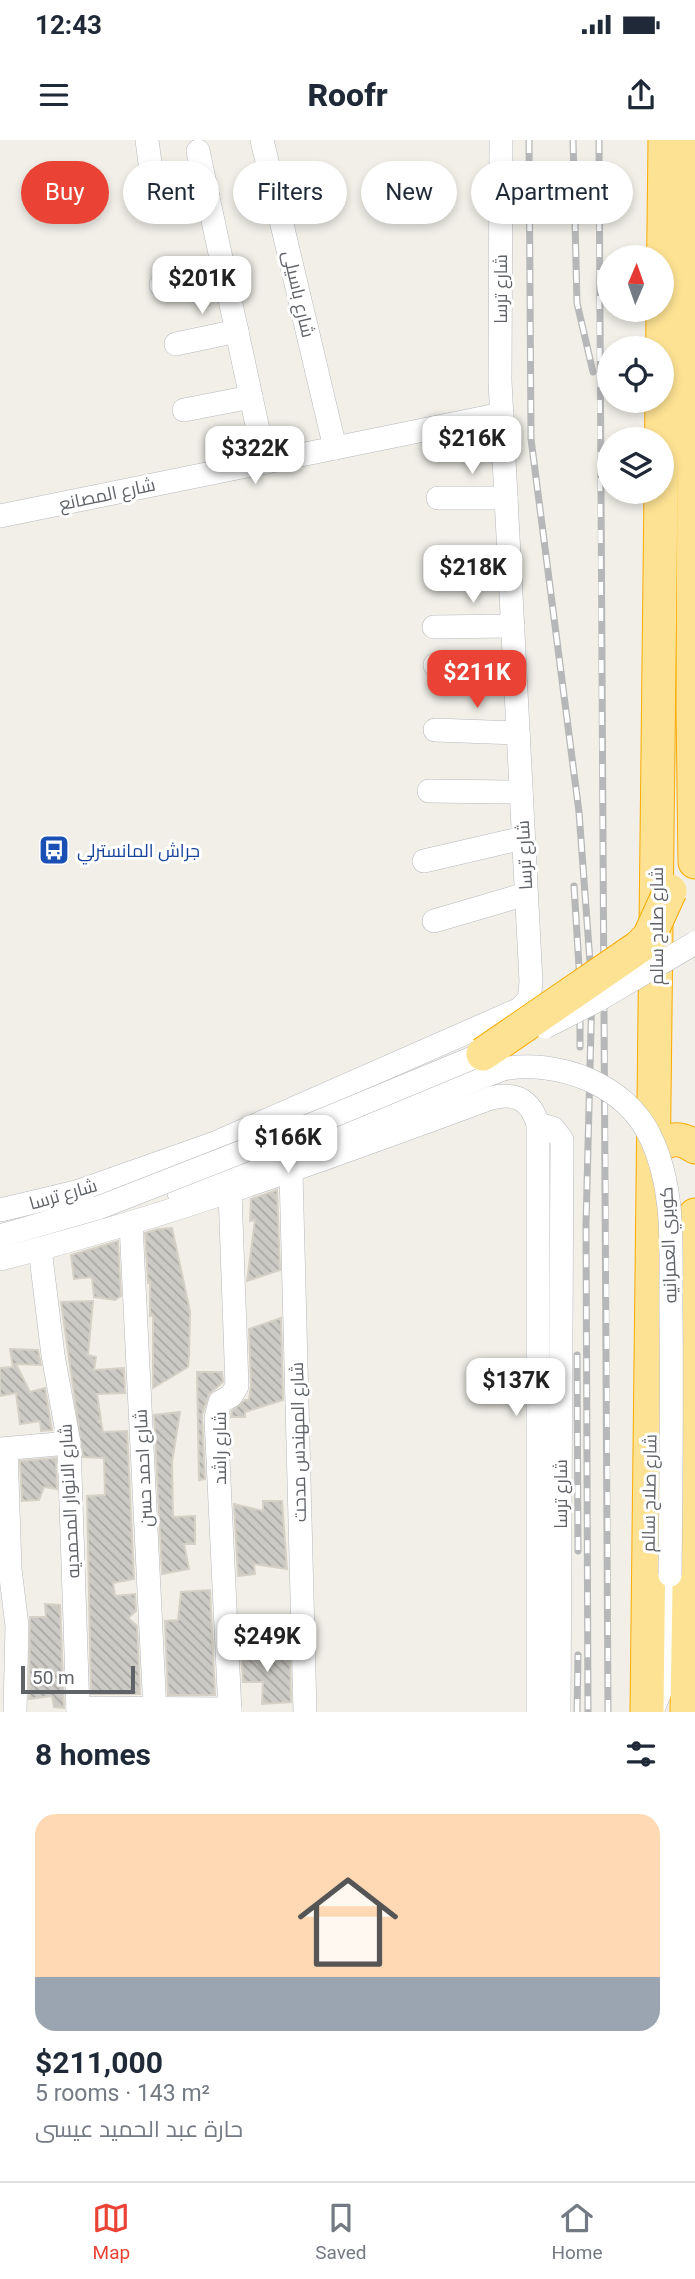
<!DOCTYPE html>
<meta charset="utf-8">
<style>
body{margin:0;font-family:Roboto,Cairo,sans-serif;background:#f2f2f3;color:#1f2937;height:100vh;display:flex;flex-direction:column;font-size:26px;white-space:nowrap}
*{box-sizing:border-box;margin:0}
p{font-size:23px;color:#747a83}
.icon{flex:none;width:38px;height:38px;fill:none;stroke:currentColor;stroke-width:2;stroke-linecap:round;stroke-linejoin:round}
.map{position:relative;height:1572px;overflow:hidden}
.side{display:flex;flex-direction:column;background:#fff;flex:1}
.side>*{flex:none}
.banner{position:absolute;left:21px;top:21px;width:654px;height:63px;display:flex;gap:14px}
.needle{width:46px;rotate:2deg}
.controls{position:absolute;left:597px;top:105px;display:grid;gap:14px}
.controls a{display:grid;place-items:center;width:77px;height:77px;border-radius:50%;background:#fff;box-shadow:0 4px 10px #0003;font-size:35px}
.scale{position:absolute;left:21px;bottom:18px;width:114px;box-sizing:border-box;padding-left:7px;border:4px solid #5f6368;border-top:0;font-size:19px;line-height:24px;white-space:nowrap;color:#5f6368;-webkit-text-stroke:5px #fff;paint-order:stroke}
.price{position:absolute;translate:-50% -60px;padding:0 16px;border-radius:14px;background:#fff;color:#222;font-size:23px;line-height:46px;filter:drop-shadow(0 2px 4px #0008)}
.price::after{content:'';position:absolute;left:50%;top:42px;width:21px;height:16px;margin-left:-10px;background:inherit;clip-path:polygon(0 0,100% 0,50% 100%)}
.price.on{background:#ea4335;color:#fff}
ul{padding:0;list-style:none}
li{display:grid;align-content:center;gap:14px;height:371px;padding:0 35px}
li span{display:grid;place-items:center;height:217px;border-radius:21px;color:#555}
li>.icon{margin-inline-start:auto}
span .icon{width:126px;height:126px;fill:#fffc;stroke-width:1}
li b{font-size:30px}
h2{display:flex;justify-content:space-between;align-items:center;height:84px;padding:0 35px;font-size:30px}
.tag{padding:0 24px;border-radius:32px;background:#fff;box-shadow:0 4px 10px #0003;font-size:24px;line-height:63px}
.tag.on{background:#ea4335;color:#fff}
.status{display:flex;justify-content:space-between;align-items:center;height:49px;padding:0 35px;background:#fff;direction:ltr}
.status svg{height:19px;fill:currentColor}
header{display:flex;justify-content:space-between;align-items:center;height:91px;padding:0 35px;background:#fff;font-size:32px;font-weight:800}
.dock{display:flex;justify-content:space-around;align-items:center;height:98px;border-top:2px solid #e0e1e3;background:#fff;font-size:19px;color:#747a83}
.dock a{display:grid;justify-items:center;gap:4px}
.dock .on{color:#ea4335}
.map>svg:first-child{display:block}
.building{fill:url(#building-back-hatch);stroke:#d6d1c6;stroke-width:2}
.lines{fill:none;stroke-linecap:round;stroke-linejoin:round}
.minor-casing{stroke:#b5b8bc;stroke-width:24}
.highway-casing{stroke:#f9ab00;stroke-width:35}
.minor{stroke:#fff;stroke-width:23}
.highway{stroke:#fde293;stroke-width:33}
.rail-casing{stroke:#b6b7b8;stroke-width:7}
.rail{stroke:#fff;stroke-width:4.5;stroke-dasharray:13;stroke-linecap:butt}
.minor-bridge-casing{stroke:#b5b8bc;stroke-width:24;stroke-linecap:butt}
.highway-bridge-casing{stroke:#f9ab00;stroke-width:35;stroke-linecap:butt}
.minor-bridge{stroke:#fff;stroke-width:23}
.highway-bridge{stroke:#fde293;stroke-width:33}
.labels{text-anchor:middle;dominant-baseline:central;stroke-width:6;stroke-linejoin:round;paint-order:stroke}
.street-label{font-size:18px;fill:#5f6368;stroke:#fff}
.transit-label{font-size:18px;fill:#164399;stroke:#fff;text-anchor:start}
</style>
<div class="status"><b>12:43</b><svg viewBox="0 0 49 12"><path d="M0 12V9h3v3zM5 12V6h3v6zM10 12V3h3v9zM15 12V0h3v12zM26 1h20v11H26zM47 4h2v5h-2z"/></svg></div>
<header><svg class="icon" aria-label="menu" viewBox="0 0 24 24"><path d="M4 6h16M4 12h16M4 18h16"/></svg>Roofr<svg class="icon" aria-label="share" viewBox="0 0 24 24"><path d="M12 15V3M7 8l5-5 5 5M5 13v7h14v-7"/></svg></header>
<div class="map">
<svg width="695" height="1572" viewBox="0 0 695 1572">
<defs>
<pattern id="building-back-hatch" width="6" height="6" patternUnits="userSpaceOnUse" patternTransform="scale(1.75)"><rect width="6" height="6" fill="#cccac5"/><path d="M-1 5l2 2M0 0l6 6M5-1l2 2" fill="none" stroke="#a9a8a4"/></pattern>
</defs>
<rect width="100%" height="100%" fill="#f1efe8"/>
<g class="building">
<path d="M277,1050L280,1130L247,1141L255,1080L250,1081L251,1059Z"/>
<path d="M172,1088L190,1171L189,1216L188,1227L153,1248V1175L150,1176V1142L148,1143L145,1093L158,1089Z"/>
<path d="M118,1101L121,1156L115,1160L94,1157L92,1137L74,1139L71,1115Z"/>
<path d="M93,1161L88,1215L96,1217L94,1230L124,1228L125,1253L97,1254L101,1280L97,1282H101L103,1292L127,1291L134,1439L113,1443L115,1456L135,1454L136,1471L128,1478L137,1486L140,1554H91L87,1356L105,1355L104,1318L83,1317L61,1162Z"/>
<path d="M281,1178L283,1260L245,1272V1277H231L232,1271L245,1260H249L251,1245L249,1189Z"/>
<path d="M10,1209L38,1210L41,1225L16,1224L30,1252L45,1248L52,1290L41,1291L40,1281L20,1284L16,1253L0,1256V1228L13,1227Z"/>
<path d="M197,1232H222L223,1242L209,1254L202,1275L205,1339L199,1340Z"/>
<path d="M180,1272L172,1322L173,1377L195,1376V1404H184L189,1429L162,1434L154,1275Z"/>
<path d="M56,1318L57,1349L44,1347L39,1360L22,1361L20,1321Z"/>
<path d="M263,1361H282L287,1429L254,1424L255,1434L238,1436L234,1364L263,1371Z"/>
<path d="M210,1450L215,1555H168L165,1481L178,1480L181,1452Z"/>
<path d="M45,1464L60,1465L64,1568L54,1567L52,1556L29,1559L30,1477H46Z"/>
<path d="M260,1503V1521L290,1515L291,1562L262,1564L263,1542H243L241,1504Z"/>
</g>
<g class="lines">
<g class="minor-casing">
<g id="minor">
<path d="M147,0L155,61L162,64L208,57"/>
<path d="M262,0L335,308"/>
<path d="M198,11L265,322"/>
<path d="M161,145L224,132"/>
<path d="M176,204L237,191"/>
<path d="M184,270L251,257"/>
<path d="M438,358H506"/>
<path d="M0,376L502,274"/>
<path d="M437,426L509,424"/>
<path d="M434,487L513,486"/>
<path d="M435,525L514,523"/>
<path d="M435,590L518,593"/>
<path d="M429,651L521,652"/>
<path d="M424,721L523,698"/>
<path d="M434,781L526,754"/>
<path d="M538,984L553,988L562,1000L559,1572"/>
<path d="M291,1032L305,1572"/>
<path d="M179,1053L503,929"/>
<path d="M0,1070L76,1052L215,1003L520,869L529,859L531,842L500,241L501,0"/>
<path d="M131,1084L155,1572"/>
<path d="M0,1096L98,1068"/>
<path d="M40,1109L53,1215L69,1303L78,1572"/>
<path d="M0,1119C168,1077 329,1018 491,958C516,952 530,959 538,984V1572"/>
<path d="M0,1309L69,1303"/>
<path d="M6,1309L10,1429L17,1486L15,1572"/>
<path d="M78,1568L230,1569"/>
<path d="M230,1572L216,1278L220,1262L231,1256L237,1246L230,1052"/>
<path d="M652,1572L666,1537L670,1435"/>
</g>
</g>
<g class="highway-casing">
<g id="highway">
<path d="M690,0L694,285L693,571L695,722"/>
<path d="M654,1009C668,998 680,996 695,1007"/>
<path d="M647,1572L665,0"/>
<path d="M687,1572L695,1075"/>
</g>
</g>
<use href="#minor" class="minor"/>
<use href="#highway" class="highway"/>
<g class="rail-casing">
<g id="rail">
<path d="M529,0L531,299L579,672L592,849L586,1085L588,1572"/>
<path d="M573,0L577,163L593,232"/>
<path d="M599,0C599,524 608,1048 608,1572"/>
<path d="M574,746L580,843V907"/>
<path d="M577,1215L578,1411"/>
<path d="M577,1572L578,1515"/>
</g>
</g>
<use href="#rail" class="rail"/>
<g class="minor-bridge-casing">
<g id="minor-bridge">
<path d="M545,887L598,860L695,803"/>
<path d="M503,929C558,919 626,944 651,998C677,1053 670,1116 671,1175C672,1262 671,1348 670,1435"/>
<path d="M98,1068L318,982L494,909"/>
</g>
</g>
<g class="highway-bridge-casing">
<path id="highway-bridge" d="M483,914L639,807L649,797L670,751"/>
</g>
<use href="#minor-bridge" class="minor-bridge"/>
<use href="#highway-bridge" class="highway-bridge"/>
</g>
<defs>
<g id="bus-square" transform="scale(1.575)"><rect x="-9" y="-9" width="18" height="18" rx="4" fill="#1a4fb4" stroke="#fff"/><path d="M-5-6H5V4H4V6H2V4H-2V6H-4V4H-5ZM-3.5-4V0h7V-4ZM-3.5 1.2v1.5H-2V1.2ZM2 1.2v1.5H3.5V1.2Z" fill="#fff"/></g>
</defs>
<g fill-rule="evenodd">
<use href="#bus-square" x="54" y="710"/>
</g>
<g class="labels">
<g class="street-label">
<text transform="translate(500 149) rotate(-90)">شارع ترسا</text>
<text transform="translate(299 154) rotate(77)">شارع باسيلى</text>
<text transform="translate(107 354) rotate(-12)">شارع المصانع</text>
<text transform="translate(524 715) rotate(-93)">شارع ترسا</text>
<text transform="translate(656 786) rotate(-90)">شارع صلاح سالم</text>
<text transform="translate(63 1054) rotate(-16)">شارع ترسا</text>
<text transform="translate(668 1105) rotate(-92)">كوبري العمرانيه</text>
<text transform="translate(298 1302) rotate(-91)">شارع المهندس مدحت</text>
<text transform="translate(219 1308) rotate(-90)">شارع راشد</text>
<text transform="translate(143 1328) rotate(-93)">شارع احمد حسن</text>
<text transform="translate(649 1353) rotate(-89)">شارع صلاح سالم</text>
<text transform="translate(560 1354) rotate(-90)">شارع ترسا</text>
<text transform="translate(69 1361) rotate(-93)">شارع الانوار المحمديه</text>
</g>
<g class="transit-label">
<text x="77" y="710">جراش المانسترلي</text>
</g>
</g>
</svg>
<div class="controls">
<a><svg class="needle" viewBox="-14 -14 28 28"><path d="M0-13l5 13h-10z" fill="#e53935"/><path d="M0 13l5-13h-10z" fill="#747a83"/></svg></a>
<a><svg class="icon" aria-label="locate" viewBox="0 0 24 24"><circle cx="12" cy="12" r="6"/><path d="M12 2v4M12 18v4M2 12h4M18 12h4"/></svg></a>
<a><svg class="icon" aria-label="layers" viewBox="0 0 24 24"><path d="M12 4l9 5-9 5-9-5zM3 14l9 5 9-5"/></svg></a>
</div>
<div class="scale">50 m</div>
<b class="price" style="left:202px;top:176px">$201K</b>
<b class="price" style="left:472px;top:336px">$216K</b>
<b class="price" style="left:255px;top:346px">$322K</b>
<b class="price" style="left:473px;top:465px">$218K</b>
<b class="price on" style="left:477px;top:570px">$211K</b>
<b class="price" style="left:288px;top:1035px">$166K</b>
<b class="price" style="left:516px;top:1278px">$137K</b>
<b class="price" style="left:267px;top:1534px">$249K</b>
<div class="banner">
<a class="tag on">Buy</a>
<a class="tag">Rent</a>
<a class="tag">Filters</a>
<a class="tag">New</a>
<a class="tag">Apartment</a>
</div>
</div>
<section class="side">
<h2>8 homes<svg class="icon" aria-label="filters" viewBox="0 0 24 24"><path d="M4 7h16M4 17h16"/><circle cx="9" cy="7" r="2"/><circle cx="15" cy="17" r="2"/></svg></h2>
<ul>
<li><span style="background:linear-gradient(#ffd9b3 75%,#9aa5b1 0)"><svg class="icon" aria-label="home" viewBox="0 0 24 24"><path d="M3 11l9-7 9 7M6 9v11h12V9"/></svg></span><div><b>$211,000</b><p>5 rooms · 143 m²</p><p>حارة عبد الحميد عيسى</p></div></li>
</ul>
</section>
<nav class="dock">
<a class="on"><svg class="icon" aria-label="map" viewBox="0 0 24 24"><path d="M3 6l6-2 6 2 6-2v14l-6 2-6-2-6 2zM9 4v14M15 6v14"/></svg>Map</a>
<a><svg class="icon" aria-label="saved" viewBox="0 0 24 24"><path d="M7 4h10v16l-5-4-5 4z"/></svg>Saved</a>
<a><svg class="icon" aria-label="home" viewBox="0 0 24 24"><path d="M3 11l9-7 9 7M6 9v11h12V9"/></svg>Home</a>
</nav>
